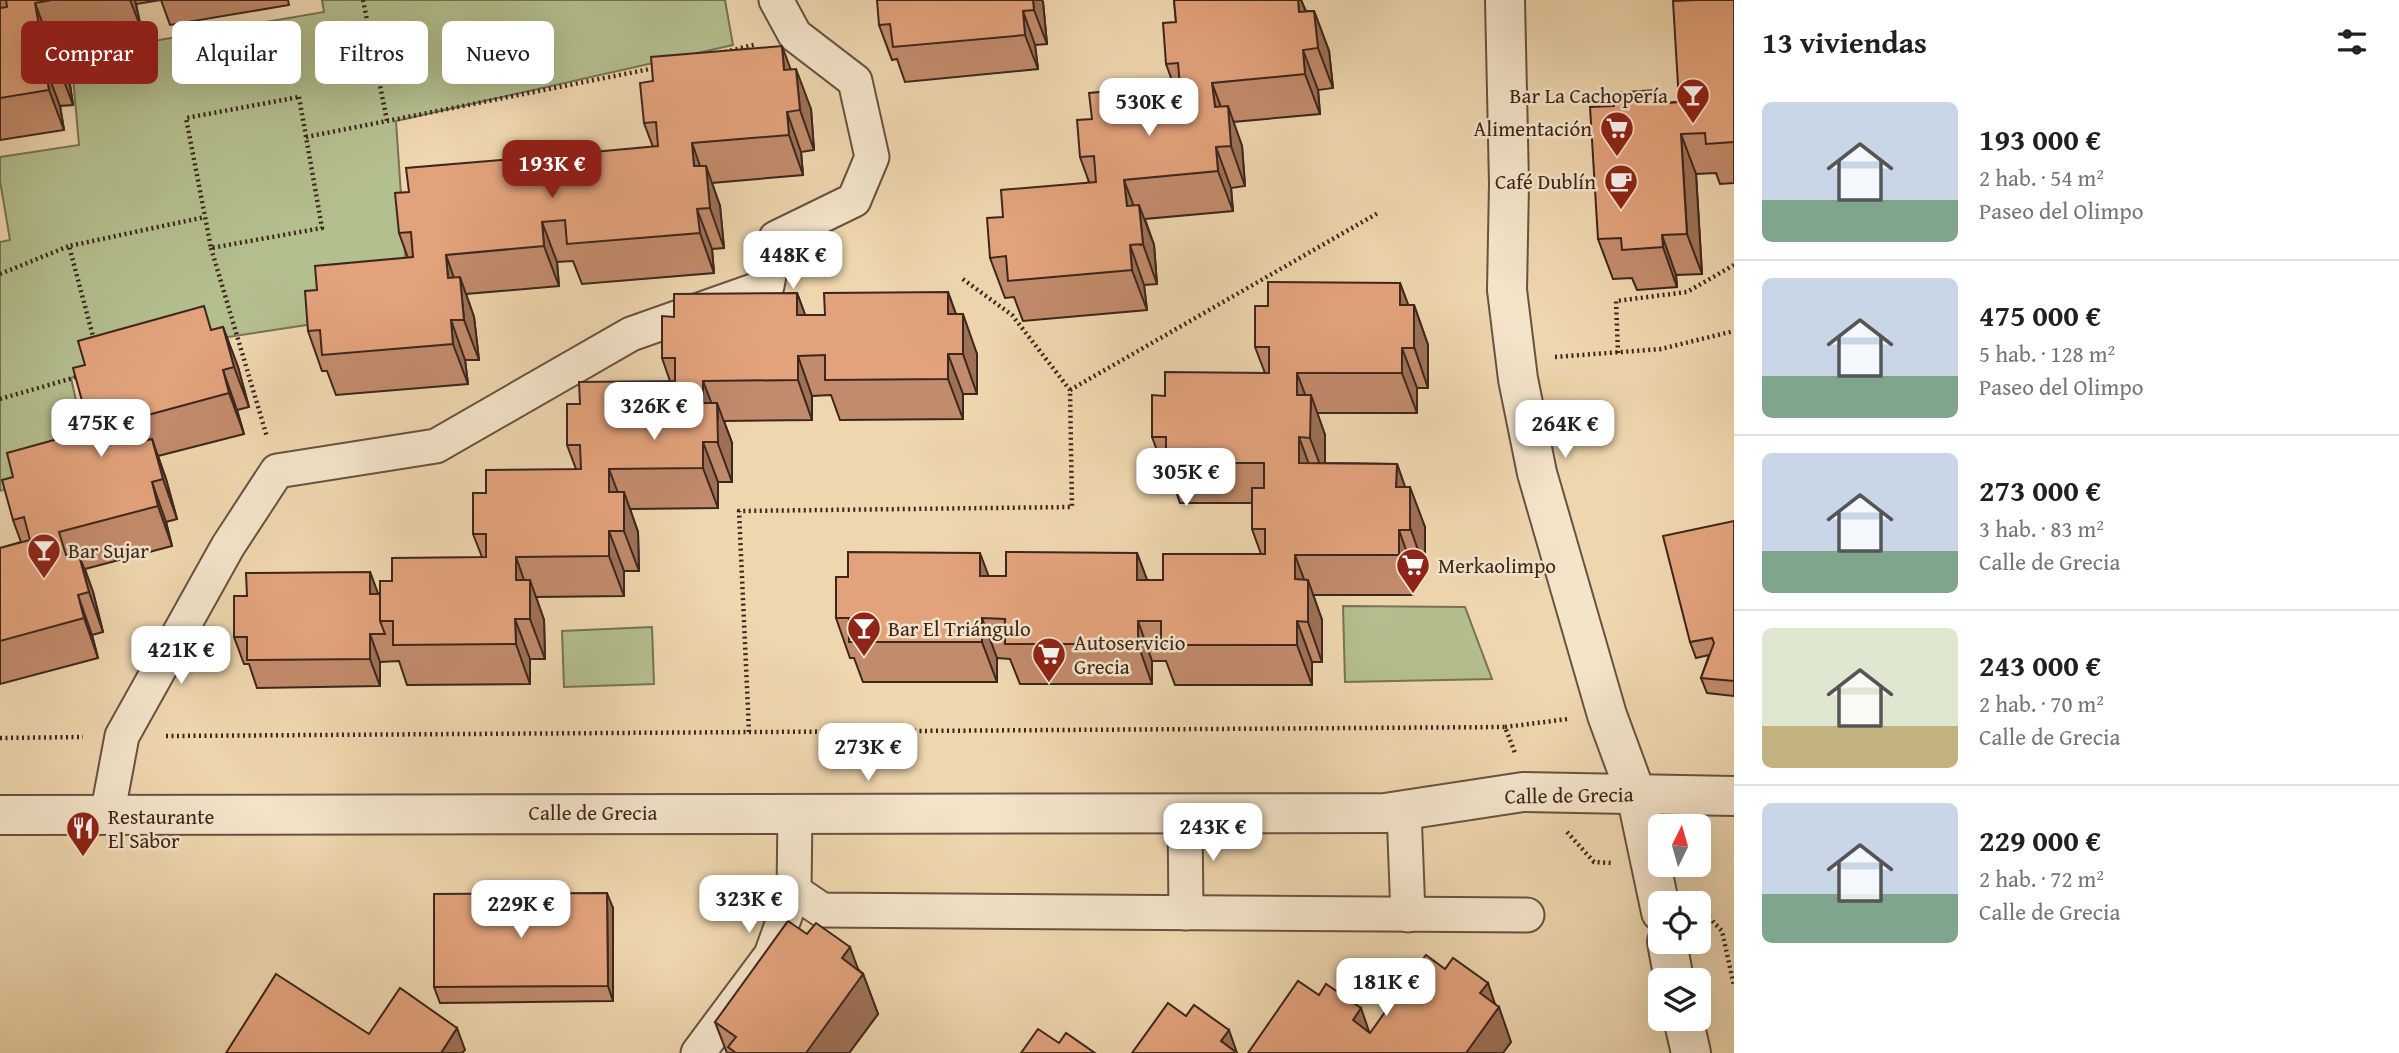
<!DOCTYPE html>
<html lang="es">
<meta charset="utf-8">
<style>
body{margin:0;font-family:"Gentium Book Plus",serif;background:#f2f2f2;color:#202124;height:100vh;display:flex;flex-direction:column;font-size:26px;white-space:nowrap}
*{box-sizing:border-box;margin:0}
p{font-size:23px;color:#757577}
.icon{flex:none;width:38px;height:38px;fill:none;stroke:currentColor;stroke-width:2;stroke-linecap:round;stroke-linejoin:round}
.map{position:relative;flex:1;overflow:hidden}
.sheet{display:flex;flex-direction:column;background:#fff;width:665px}
.sheet>*{flex:none}
.guide{position:absolute;left:21px;top:21px;width:665px;height:63px;display:flex;gap:14px}
.needle{width:46px;rotate:5deg}
.fabs{position:absolute;left:1648px;top:814px;display:grid;gap:14px}
.fabs a{display:grid;place-items:center;width:63px;height:63px;border-radius:10px;background:#fff;box-shadow:0 7px 28px #0002;font-size:35px}
.price{position:absolute;translate:-50% -60px;padding:0 16px;border-radius:14px;background:#fff;color:#222;font-size:23px;line-height:46px;filter:drop-shadow(0 2px 4px #0008)}
.price::after{content:'';position:absolute;left:50%;top:42px;width:21px;height:16px;margin-left:-10px;background:inherit;clip-path:polygon(0 0,100% 0,50% 100%)}
.price.on{background:#8f2418;color:#fff}
ul{padding:0;list-style:none}
li{display:flex;align-items:center;gap:21px;height:175px;padding:0 28px}
li+li{border-top:2px solid #e0e0e0}
li span{display:grid;place-items:center;flex:none;width:196px;height:140px;border-radius:10px;color:#555}
li>.icon{margin-inline-start:auto}
span .icon{width:84px;height:84px;fill:#fffc;stroke-width:1}
li b{font-size:30px}
h2{display:flex;justify-content:space-between;align-items:center;height:84px;padding:0 28px;font-size:30px}
.chip{padding:0 24px;border-radius:10px;background:#fff;box-shadow:0 7px 28px #0002;font-size:24px;line-height:63px}
.chip.on{background:#8f2418;color:#fff}
main{display:flex;flex:1;min-height:0}
.map>svg:first-child{display:block}
.green{fill:#b4bf8e;stroke:#787256;stroke-width:2}
.lines{fill:none;stroke-linecap:round;stroke-linejoin:round}
.minor-casing{stroke:#695241;stroke-width:37}
.tertiary-casing{stroke:#695241;stroke-width:42}
.path{stroke:#3d261d;stroke-width:4.5;stroke-dasharray:2 3.5;stroke-linecap:butt}
.minor{stroke:#f4e4ca;stroke-width:33}
.tertiary{stroke:#f4e4ca;stroke-width:38}
.wall{fill:#c28b6b;stroke:#3d261d;stroke-width:2}
.shaded-wall{fill:#9e7157;stroke:#3d261d;stroke-width:2}
.building{fill:#e2a27c;stroke:#3d261d;stroke-width:2}
.labels{text-anchor:middle;dominant-baseline:central;stroke-width:5;stroke-linejoin:round;paint-order:stroke}
.poi-label{font-size:21px;fill:#3d261d;stroke:#f4e4ca;text-anchor:start}
.street-label{font-size:21px;fill:#3d261d;stroke:#f4e4ca}
</style>
<main>
<div class="map">
<svg width="1734" height="1053" viewBox="0 0 1734 1053">
<rect width="100%" height="100%" fill="#eed6ae"/>
<filter id="stains"><feTurbulence type="fractalNoise" baseFrequency=".00286" numOctaves="4"/><feColorMatrix values="0 0 0 0 .2 0 0 0 0 .09 0 0 0 0 .02 0 0 0 .5 -.17"/></filter>
<radialGradient id="worn" r=".72"><stop offset=".6" stop-color="#630" stop-opacity="0"/><stop offset="1" stop-color="#630" stop-opacity=".3"/></radialGradient>
<g class="green">
<path d="M322,0H725L733,45L396,121L407,283L320,323L215,339L71,378L89,459L0,491V242L10,240L0,181V157L79,145L71,55L324,12Z"/>
<path d="M1343,606L1465,607L1492,679L1345,682Z"/>
<path d="M652,627L654,684L564,687L562,631Z"/>
</g>
<g class="lines">
<g class="minor-casing">
<g id="minor">
<path d="M1404,810L1408,915"/>
<path d="M1185,813L1186,913"/>
<path d="M107,816L122,736L228,546L277,471L436,446L631,334L767,286L776,238L854,200L872,157L855,81L795,35L776,0"/>
<path d="M794,891L822,910L1527,915"/>
<path d="M698,1053L771,955L794,891L795,813"/>
</g>
</g>
<g class="tertiary-casing">
<g id="tertiary">
<path d="M1505,0L1509,184L1507,290L1518,379L1537,473L1607,715L1636,794L1661,912"/>
<path d="M0,815L1385,813L1523,792L1734,796"/>
<path d="M1667,942L1674,980"/>
<path d="M1683,1018L1691,1053"/>
</g>
</g>
<g class="path">
<path d="M363,0L387,121"/>
<path d="M725,52L757,44"/>
<path d="M299,97L322,228L211,248L186,118Z"/>
<path d="M306,137L655,68"/>
<path d="M211,248L267,437"/>
<path d="M0,274L69,246"/>
<path d="M94,340L69,246L205,217"/>
<path d="M1618,353L1616,301L1687,292L1734,265"/>
<path d="M1555,357L1661,349L1734,331"/>
<path d="M1070,390L1378,213"/>
<path d="M0,399L80,376"/>
<path d="M1505,727L1568,719"/>
<path d="M749,732L739,511L1072,507L1070,390L1012,315L960,277"/>
<path d="M166,736L1505,727L1515,753"/>
<path d="M0,738L83,737"/>
<path d="M1567,832L1594,862L1611,863"/>
<path d="M1701,909L1722,931L1734,986"/>
</g>
<use href="#minor" class="minor"/>
<use href="#tertiary" class="tertiary"/>
</g>
<g class="wall">
<path d="M0,0H288L289,5L170,25L161,0L136,4L141,28L58,41L67,65L73,105L60,106L64,130L0,140Z"/>
<path d="M1174,0H1301L1306,11H1314L1329,51L1333,88L1318,90L1320,114L1233,122L1242,146L1245,186L1231,188L1233,211L1145,219L1154,245L1157,284L1144,285L1147,310L1023,321L1014,297L1005,298L990,258L1003,217L1089,182L1080,157L1092,119L1174,86L1166,64L1176,22Z"/>
<path d="M1734,0V183L1720,184L1716,173L1696,174L1702,274L1676,275L1677,287L1637,290L1632,278L1613,279L1598,239L1614,106L1655,90L1660,103L1679,102Z"/>
<path d="M1043,2L1047,44L1035,45L1038,69L905,82L897,59L892,60L879,25Z"/>
<path d="M790,69L811,109L814,150L801,152L803,175L712,183L720,206L724,248L712,249L714,273L582,284L573,261L557,262L559,286L466,294L474,317L479,360H465L468,384L336,395L327,371H322L308,331L317,290L408,258L399,233L409,192L537,157L545,180L563,178L653,147L644,123Z"/>
<path d="M1400,283L1408,305H1414L1428,345V388H1417V413H1317L1325,435V463L1397,464L1405,487L1425,527V570H1413V595H1313L1322,620V662H1312V685H1175L1166,661H1152V684H1020L1010,659L997,658V682H863L854,658H850L836,618L989,576H1006L1137,553L1147,580H1163L1261,554L1252,529V503H1180L1171,477H1167L1152,437L1165,396L1265,373L1255,347L1268,306Z"/>
<path d="M948,292L956,314L977,354V394H963V419L840,420L831,395L812,396V420L724,421L732,443V482H718V508L630,509L638,532L639,571H624V596L536,597L544,620L545,659H530V684L407,685L399,661L380,662V686L257,688L249,664H244L234,637L247,596L370,572L378,594H380L392,581L482,557L473,534L486,493L576,469L567,445L580,404L670,381L662,358L674,317L797,293L805,315H825Z"/>
<path d="M223,327L238,367L249,407L237,410L244,434L158,456L166,479L177,519L166,522L172,546L85,569L93,592L103,632L92,635L98,658L0,684V548L21,542L13,520V477L92,430L84,408L213,330Z"/>
<path d="M1734,521V696L1707,693L1701,678L1709,655L1696,658L1690,642Z"/>
<path d="M613,908V1001L440,1003L434,987Z"/>
<path d="M859,970L863,974L878,1014L849,1053H727L715,1022Z"/>
</g>
<g class="shaded-wall">
<path d="M130,0H135L141,28Z"/>
<path d="M1033,0H1042L1043,2L1047,44L1034,10Z"/>
<path d="M1298,0H1301L1311,26L1299,12Z"/>
<path d="M35,3L50,43L54,66L39,26Z"/>
<path d="M1023,11L1035,45L1038,69L1025,35Z"/>
<path d="M1314,11L1329,51L1333,88L1318,48Z"/>
<path d="M52,25L67,65L73,105L58,65Z"/>
<path d="M782,46L797,86L784,70Z"/>
<path d="M1303,50L1318,90L1320,114L1305,74Z"/>
<path d="M45,66L60,106L64,130L49,90Z"/>
<path d="M796,69L811,109L814,150L800,110Z"/>
<path d="M1212,83L1227,123L1230,147L1215,107Z"/>
<path d="M1655,90L1669,130L1656,104Z"/>
<path d="M1228,106L1242,146L1245,186L1231,146Z"/>
<path d="M787,112L801,152L803,175L789,135Z"/>
<path d="M1681,134L1696,174L1702,274L1687,234Z"/>
<path d="M692,143L706,183L694,166Z"/>
<path d="M1216,147L1231,188L1233,211L1218,171Z"/>
<path d="M537,157L552,197L539,180Z"/>
<path d="M706,166L720,206L724,248L710,208Z"/>
<path d="M1124,180L1139,220L1141,246L1127,206Z"/>
<path d="M1139,205L1154,245L1157,284L1143,244Z"/>
<path d="M697,209L712,249L714,273L700,233Z"/>
<path d="M542,222L557,262L559,286L544,246Z"/>
<path d="M1662,235L1676,275L1677,287L1663,247Z"/>
<path d="M1130,245L1144,285L1147,310L1132,270Z"/>
<path d="M446,255L460,295L448,278Z"/>
<path d="M460,277L474,317L479,360L464,320Z"/>
<path d="M1400,283L1414,320V305L1428,345V388L1400,305Z"/>
<path d="M948,292L962,332L963,354L948,314Z"/>
<path d="M797,293L812,333L797,315Z"/>
<path d="M963,314L977,354V394L963,354Z"/>
<path d="M451,320L465,360L468,384L453,344Z"/>
<path d="M223,327L238,367L249,407L234,367Z"/>
<path d="M1402,348L1417,388V413L1402,373Z"/>
<path d="M948,354L963,394V419L948,379Z"/>
<path d="M798,356L812,396V420L798,380Z"/>
<path d="M223,370L237,410L244,434L229,393Z"/>
<path d="M1297,373L1311,410V395L1325,435V478L1310,438L1297,395Z"/>
<path d="M703,381L718,420L717,403L732,443V482L703,403Z"/>
<path d="M1299,437L1314,478L1299,463Z"/>
<path d="M152,439L166,479L177,519L163,479Z"/>
<path d="M703,442L718,482V508L703,468Z"/>
<path d="M1397,464L1410,501V487L1425,527V570L1396,487Z"/>
<path d="M609,469L624,509V532L609,492Z"/>
<path d="M152,482L166,522L172,546L158,506Z"/>
<path d="M624,492L638,532L639,571L624,531Z"/>
<path d="M1399,530L1413,570V595L1399,555Z"/>
<path d="M609,531L624,571V596L609,556Z"/>
<path d="M78,552L93,592L103,632L89,592Z"/>
<path d="M980,553L995,593L980,576Z"/>
<path d="M1137,553L1152,593L1137,580Z"/>
<path d="M1295,555L1308,590V580L1322,620V662L1308,622L1295,579Z"/>
<path d="M516,557L530,597V580L544,620L545,659L530,619V603V620L516,580Z"/>
<path d="M370,572L380,599L370,594Z"/>
<path d="M78,595L92,635L98,658L84,618Z"/>
<path d="M982,618L997,658V682L982,642Z"/>
<path d="M515,619L530,659V684L516,644Z"/>
<path d="M1138,621L1152,661V684L1138,644Z"/>
<path d="M1297,621L1312,662V685L1297,645Z"/>
<path d="M370,634L380,662V686L370,659Z"/>
<path d="M607,893L613,908V1001L608,986Z"/>
<path d="M850,947L861,977L863,974L878,1014L849,1053H806L842,958Z"/>
<path d="M1488,983L1497,1010L1499,1007L1511,1042L1503,1053H1466L1480,993Z"/>
<path d="M1361,1008L1373,1043L1353,1020Z"/>
<path d="M457,1028L465,1050L462,1053H441Z"/>
<path d="M1229,1030L1237,1053L1221,1041Z"/>
</g>
<g class="building">
<path d="M6,0H52L35,3L39,26L52,25L58,65L45,66L49,90L0,98V8L7,7Z"/>
<path d="M877,0H1033L1034,10L1023,11L1025,35L893,47L890,24L879,25Z"/>
<path d="M1174,0H1298L1299,12L1314,11L1318,48L1303,50L1305,74L1212,83L1215,107L1228,106L1231,146L1216,147L1218,171L1124,180L1127,206L1139,205L1143,244L1130,245L1132,270L1008,281L1006,256L990,258L987,218L1003,217L1001,190L1096,182L1094,156L1080,157L1077,120L1092,119L1089,93L1180,85L1178,63L1166,64L1163,23L1176,22Z"/>
<path d="M1698,0H1734V142L1706,144L1705,133L1681,134L1687,234L1662,235L1663,247L1622,250L1621,238L1598,239L1590,107L1614,106V93L1655,90L1656,104L1679,102L1673,1Z"/>
<path d="M782,46L784,70L796,69L800,110L787,112L789,135L692,143L694,166H706L710,208L697,209L700,233L567,244L565,220L542,222L544,246L446,255L448,278L460,277L464,320H451L453,344L322,355L320,330L308,331L305,291L317,290L315,266L413,257L411,232L399,233L395,193L409,192L406,168L537,157L539,180L563,178L561,155L658,146L656,122L644,123L640,83L653,81L651,57Z"/>
<path d="M1268,282L1400,283V305H1414V348H1402V373H1297V395H1311L1310,438L1299,437V463L1397,464L1396,487H1410V530H1399V555H1295V579L1308,580V622L1297,621V645H1161V621H1138V644H1005V619L982,618V642H849V618H836V577H848V552L980,553V576H1006V552L1137,553V580H1163V554H1265V529H1252V488H1264V463H1166V437H1152V395L1165,396V372L1269,373V347H1255V306H1268Z"/>
<path d="M948,292V314H963V354H948V379L825,380V355L798,356V380L703,381V403H717L718,442H703V468L609,469V492H624V531H609V556L516,557V580H530V619H515L516,644L393,645V621H380V581H392V558L486,557V534H473V493H486V470L581,469L580,445H567V404H580L579,382L675,381V358H662V316L674,317V294L797,293V315H825L824,293Z"/>
<path d="M204,306L211,330L223,327L234,367L223,370L229,393L133,419L139,442L152,439L163,479L152,482L158,506L59,532L66,555L78,552L89,592L78,595L84,618L0,641V548L30,540L24,517L13,520L2,480L13,477L7,453L101,427L95,405L84,408L73,368L85,365L78,341Z"/>
<path d="M1734,521V681L1701,678L1714,643L1712,638L1690,642L1663,536Z"/>
<path d="M370,572V594H380V621L385,634H370V659L247,660V637H234V596H247L246,573Z"/>
<path d="M607,893L608,986L434,987V894Z"/>
<path d="M788,921L807,934L816,923L850,947L842,958L863,974L806,1053H736L728,1047L736,1037L715,1022Z"/>
<path d="M1426,955L1445,969L1453,958L1488,983L1480,993L1499,1007L1466,1053H1248L1298,981L1319,995L1326,984L1361,1008L1353,1020L1370,1033Z"/>
<path d="M276,974L369,1034L400,988L457,1028L441,1053H226Z"/>
<path d="M1168,1003L1186,1016L1194,1005L1229,1030L1221,1041L1237,1053H1132Z"/>
<path d="M1038,1029L1059,1043L1066,1033L1095,1053H1021Z"/>
</g>
<defs>
<g id="bar-pin" transform="scale(1.75)"><path d="M0 17L-7.5 6A9.5 9.5 0 1 1 7.5 6Z" fill="#8f2418" stroke="#f4e4ca"/><path d="M-6-5H6L.8 .8V4.5H3.5V6h-7V4.5H-.8V.8Z" fill="#fff"/></g>
<g id="supermarket-pin" transform="scale(1.75)"><path d="M0 17L-7.5 6A9.5 9.5 0 1 1 7.5 6Z" fill="#8f2418" stroke="#f4e4ca"/><path d="M-6-5.5h2.5l.6 2H6L4.5 2H-2.5L-4.4-4H-6ZM-1.5 3.2a1.3 1.3 0 1 0 .1 0ZM3 3.2a1.3 1.3 0 1 0 .1 0Z" fill="#fff"/></g>
<g id="cafe-pin" transform="scale(1.75)"><path d="M0 17L-7.5 6A9.5 9.5 0 1 1 7.5 6Z" fill="#8f2418" stroke="#f4e4ca"/><path d="M-5.5-4.5H6V0H3Q3 3.5 0 3.5H-2.5Q-5.5 3.5-5.5 0ZM3-3.2v2h1.7v-2ZM-6 4.5H4V6H-6Z" fill="#fff"/></g>
<g id="restaurant-pin" transform="scale(1.75)"><path d="M0 17L-7.5 6A9.5 9.5 0 1 1 7.5 6Z" fill="#8f2418" stroke="#f4e4ca"/><path d="M-5-6h1v4h1v-4h1v4h1v-4h1v5L-1.5 .5V6h-2V.5L-5-1ZM5-6V6H3V1.5H1.5Q1.5-4 5-6Z" fill="#fff"/></g>
</defs>
<g fill-rule="evenodd">
<use href="#bar-pin" x="1693" y="95"/>
<use href="#supermarket-pin" x="1617" y="128"/>
<use href="#cafe-pin" x="1621" y="181"/>
<use href="#bar-pin" x="44" y="550"/>
<use href="#supermarket-pin" x="1413" y="565"/>
<use href="#bar-pin" x="864" y="628"/>
<use href="#supermarket-pin" x="1049" y="654"/>
<use href="#restaurant-pin" x="83" y="828"/>
</g>
<g class="labels">
<g class="poi-label">
<text x="1668" y="95" text-anchor="end">Bar La Cachopería</text>
<text x="1592" y="128" text-anchor="end">Alimentación</text>
<text x="1596" y="181" text-anchor="end">Café Dublín</text>
<text x="68" y="550">Bar Sujar</text>
<text x="1438" y="565">Merkaolimpo</text>
<text x="888" y="628">Bar El Triángulo</text>
<text x="1074" y="642">Autoservicio<tspan x="1074" dy="24">Grecia</tspan></text>
<text x="108" y="816">Restaurante<tspan x="108" dy="24">El Sabor</tspan></text>
</g>
<g class="street-label">
<text transform="translate(1569 795) rotate(-1)">Calle de Grecia</text>
<text x="593" y="812">Calle de Grecia</text>
</g>
</g>
<rect width="100%" height="100%" filter="url(#stains)"/>
<rect width="100%" height="100%" fill="url(#worn)"/>
</svg>
<div class="fabs">
<a><svg class="needle" viewBox="-14 -14 28 28"><path d="M0-13l5 13h-10z" fill="#e53935"/><path d="M0 13l5-13h-10z" fill="#757577"/></svg></a>
<a><svg class="icon" aria-label="locate" viewBox="0 0 24 24"><circle cx="12" cy="12" r="6"/><path d="M12 2v4M12 18v4M2 12h4M18 12h4"/></svg></a>
<a><svg class="icon" aria-label="layers" viewBox="0 0 24 24"><path d="M12 4l9 5-9 5-9-5zM3 14l9 5 9-5"/></svg></a>
</div>
<b class="price" style="left:1149px;top:138px">530K €</b>
<b class="price on" style="left:552px;top:200px">193K €</b>
<b class="price" style="left:793px;top:291px">448K €</b>
<b class="price" style="left:654px;top:442px">326K €</b>
<b class="price" style="left:101px;top:459px">475K €</b>
<b class="price" style="left:1565px;top:460px">264K €</b>
<b class="price" style="left:1186px;top:508px">305K €</b>
<b class="price" style="left:181px;top:686px">421K €</b>
<b class="price" style="left:868px;top:783px">273K €</b>
<b class="price" style="left:1213px;top:863px">243K €</b>
<b class="price" style="left:749px;top:935px">323K €</b>
<b class="price" style="left:521px;top:940px">229K €</b>
<b class="price" style="left:1386px;top:1018px">181K €</b>
<div class="guide">
<a class="chip on">Comprar</a>
<a class="chip">Alquilar</a>
<a class="chip">Filtros</a>
<a class="chip">Nuevo</a>
</div>
</div>
<section class="sheet">
<h2>13 viviendas<svg class="icon" aria-label="filters" viewBox="0 0 24 24"><path d="M4 7h16M4 17h16"/><circle cx="9" cy="7" r="2"/><circle cx="15" cy="17" r="2"/></svg></h2>
<ul>
<li><span style="background:linear-gradient(#c9d6e8 70%,#7fa58c 0)"><svg class="icon" aria-label="home" viewBox="0 0 24 24"><path d="M3 11l9-7 9 7M6 9v11h12V9"/></svg></span><div><b>193 000 €</b><p>2 hab. · 54 m²</p><p>Paseo del Olimpo</p></div></li>
<li><span style="background:linear-gradient(#c9d6e8 70%,#7fa58c 0)"><svg class="icon" aria-label="home" viewBox="0 0 24 24"><path d="M3 11l9-7 9 7M6 9v11h12V9"/></svg></span><div><b>475 000 €</b><p>5 hab. · 128 m²</p><p>Paseo del Olimpo</p></div></li>
<li><span style="background:linear-gradient(#c9d6e8 70%,#7fa58c 0)"><svg class="icon" aria-label="home" viewBox="0 0 24 24"><path d="M3 11l9-7 9 7M6 9v11h12V9"/></svg></span><div><b>273 000 €</b><p>3 hab. · 83 m²</p><p>Calle de Grecia</p></div></li>
<li><span style="background:linear-gradient(#dfe7d0 70%,#c2b280 0)"><svg class="icon" aria-label="home" viewBox="0 0 24 24"><path d="M3 11l9-7 9 7M6 9v11h12V9"/></svg></span><div><b>243 000 €</b><p>2 hab. · 70 m²</p><p>Calle de Grecia</p></div></li>
<li><span style="background:linear-gradient(#c9d6e8 65%,#7fa58c 0)"><svg class="icon" aria-label="home" viewBox="0 0 24 24"><path d="M3 11l9-7 9 7M6 9v11h12V9"/></svg></span><div><b>229 000 €</b><p>2 hab. · 72 m²</p><p>Calle de Grecia</p></div></li>
</ul>
</section>
</main>
